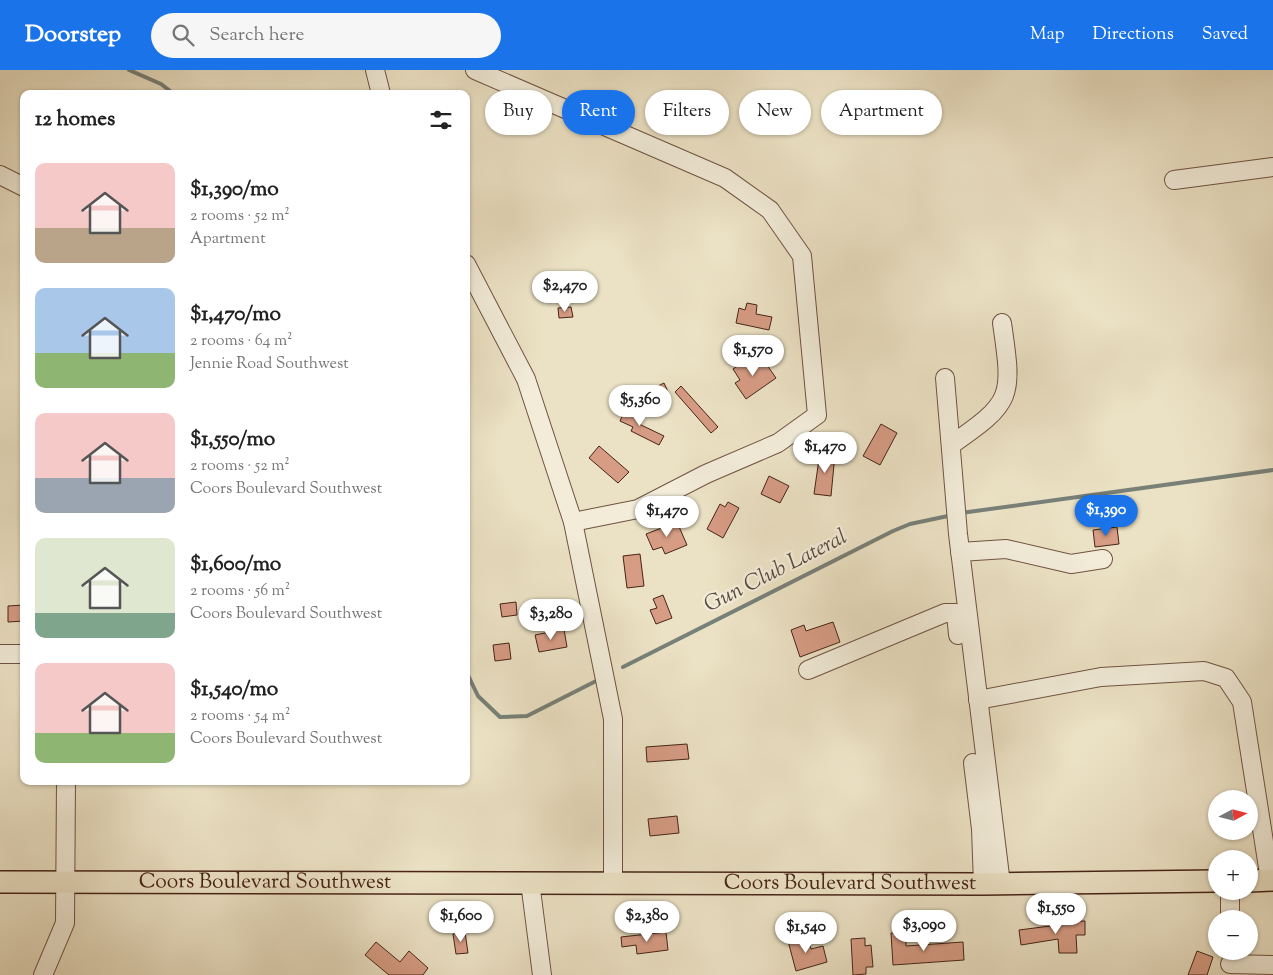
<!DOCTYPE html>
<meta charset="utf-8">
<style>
body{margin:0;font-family:"Sorts Mill Goudy",serif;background:#f6f6f6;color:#222;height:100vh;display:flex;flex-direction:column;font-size:19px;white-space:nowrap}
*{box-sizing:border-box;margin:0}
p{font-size:16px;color:#767676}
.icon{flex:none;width:28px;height:28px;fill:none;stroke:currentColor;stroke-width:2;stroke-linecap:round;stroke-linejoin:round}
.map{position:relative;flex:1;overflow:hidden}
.sheet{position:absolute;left:20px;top:20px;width:450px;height:695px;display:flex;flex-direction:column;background:#fff;border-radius:10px;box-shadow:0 1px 4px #0004}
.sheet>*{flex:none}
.guide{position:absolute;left:485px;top:20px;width:475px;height:45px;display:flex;gap:10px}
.needle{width:32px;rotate:83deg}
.buttons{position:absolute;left:1208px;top:720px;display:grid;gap:10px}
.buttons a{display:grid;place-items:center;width:50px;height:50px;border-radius:50%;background:#fff;box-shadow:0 1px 4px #0004;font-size:25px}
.price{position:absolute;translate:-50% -42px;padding:0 11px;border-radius:18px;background:#fff;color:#222;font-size:16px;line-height:32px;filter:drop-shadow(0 1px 2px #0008)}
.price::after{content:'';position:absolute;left:50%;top:30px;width:15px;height:11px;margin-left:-8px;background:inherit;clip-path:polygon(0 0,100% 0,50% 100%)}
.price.selected{background:#1a73e8;color:#fff}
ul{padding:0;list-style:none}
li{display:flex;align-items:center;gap:15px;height:125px;padding:0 15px}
li span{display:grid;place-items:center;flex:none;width:140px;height:100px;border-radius:10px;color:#555}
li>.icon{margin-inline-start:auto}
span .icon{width:60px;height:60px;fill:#fffc;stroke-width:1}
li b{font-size:21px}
h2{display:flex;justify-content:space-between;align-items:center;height:60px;padding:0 15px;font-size:21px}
.tag{padding:0 18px;border-radius:22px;background:#fff;box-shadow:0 1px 4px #0004;font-size:18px;line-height:45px}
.tag.selected{background:#1a73e8;color:#fff}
header{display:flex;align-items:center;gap:30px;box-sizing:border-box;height:70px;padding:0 25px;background:#1a73e8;color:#fff}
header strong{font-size:24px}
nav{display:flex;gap:28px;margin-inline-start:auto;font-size:18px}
.search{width:350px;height:45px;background:#f6f6f6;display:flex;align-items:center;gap:12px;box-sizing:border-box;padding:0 18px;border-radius:28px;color:#767676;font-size:19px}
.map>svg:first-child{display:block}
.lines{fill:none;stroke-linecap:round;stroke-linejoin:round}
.stream{stroke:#788077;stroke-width:4}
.building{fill:#d69c84;stroke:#472417}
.minor-casing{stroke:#705342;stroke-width:20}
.major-casing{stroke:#472417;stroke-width:24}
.minor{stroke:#f2ecd9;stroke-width:18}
.major{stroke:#ebe1c4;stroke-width:21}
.labels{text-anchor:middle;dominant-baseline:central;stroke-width:4.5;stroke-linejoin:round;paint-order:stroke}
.street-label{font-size:21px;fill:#472417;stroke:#f2ecd9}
.water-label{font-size:22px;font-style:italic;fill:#5b4a3f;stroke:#f2ecd9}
</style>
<header>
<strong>Doorstep</strong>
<div class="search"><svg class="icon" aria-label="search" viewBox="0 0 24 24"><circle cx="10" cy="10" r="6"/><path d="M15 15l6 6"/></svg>Search here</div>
<nav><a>Map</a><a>Directions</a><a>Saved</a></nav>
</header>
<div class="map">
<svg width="1273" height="905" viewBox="0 0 1273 905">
<rect width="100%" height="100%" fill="#ebe1c4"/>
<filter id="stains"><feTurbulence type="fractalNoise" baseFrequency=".004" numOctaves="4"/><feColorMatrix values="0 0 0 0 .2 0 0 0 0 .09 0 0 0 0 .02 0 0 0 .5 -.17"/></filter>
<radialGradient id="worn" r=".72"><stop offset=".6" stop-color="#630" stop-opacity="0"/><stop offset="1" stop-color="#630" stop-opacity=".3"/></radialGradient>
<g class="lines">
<g class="stream">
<path d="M129,0L161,14L174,24"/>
<path d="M961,443L1273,400"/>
<path d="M623,597L893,461L910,454L948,446"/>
<path d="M466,601L478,626L500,647L527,646L598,610"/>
</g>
</g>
<g class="building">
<path d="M747,233L757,235L756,244L772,247L769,260L736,253L739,238L745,240Z"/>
<path d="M571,237L573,247L559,248L558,238Z"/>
<path d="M750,287L754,294L762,288L776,308L746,329L735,313L740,310L733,299Z"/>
<path d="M664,313L669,324L661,328L656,317Z"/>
<path d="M681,316L718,357L711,363L675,322Z"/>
<path d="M626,338L643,345L639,354L664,366L659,375L631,361L633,357L620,351Z"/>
<path d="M881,354L897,363L880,395L863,386Z"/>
<path d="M599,376L629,402L618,413L589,388Z"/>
<path d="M820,382L835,384L831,426L814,424Z"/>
<path d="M769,406L789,416L780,433L761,424Z"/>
<path d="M728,432L739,438L723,468L707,459L720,434L725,437Z"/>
<path d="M677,452L687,475L665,484L662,477L653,480L646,464Z"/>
<path d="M1117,457L1119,474L1095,477L1093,460Z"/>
<path d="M640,484L644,516L627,518L623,486Z"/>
<path d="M663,525L672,548L656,554L650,540L657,538L653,529Z"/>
<path d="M516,532L517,545L502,547L500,534Z"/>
<path d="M24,535V551L8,552V536Z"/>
<path d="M833,552L840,572L800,587L791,560L804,555L806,561Z"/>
<path d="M564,559L567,577L539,582L535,565Z"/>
<path d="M509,573L511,589L495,591L493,575Z"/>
<path d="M687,674L689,689L647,692L646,677Z"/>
<path d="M677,746L679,763L650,766L648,749Z"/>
<path d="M1058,851H1085V865H1076L1077,883H1059L1058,869L1021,875L1019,860L1058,855Z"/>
<path d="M465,862L468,883L456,884L453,864Z"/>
<path d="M666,862L668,880L637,884L636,875L622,877L621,867Z"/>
<path d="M891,863H906V876L963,872L964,890L893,895Z"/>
<path d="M807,865L811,879L823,876L827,892L796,901L788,871Z"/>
<path d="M865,868V876L871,875L873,897H866V904L853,905L851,869Z"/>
<path d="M376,872L400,892L409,881L428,898L423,905H389L365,885Z"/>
<path d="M1197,881L1213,887L1207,905H1188Z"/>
</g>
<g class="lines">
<g class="minor-casing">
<g id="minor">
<path d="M375,0L381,24"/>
<path d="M475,0L725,108L770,140L802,186L817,345L778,373L706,404L638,439L573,452"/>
<path d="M0,105L24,117"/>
<path d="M1174,110L1273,97"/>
<path d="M466,194L526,309L573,452L613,649V813"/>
<path d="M945,308L958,464L1001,814"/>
<path d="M951,375C1013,332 1013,328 1002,253"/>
<path d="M960,482L1006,479L1071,494L1103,489"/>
<path d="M0,584H24"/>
<path d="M808,600L945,543H956L958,565"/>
<path d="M978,630L1101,607L1204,601L1226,608L1242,632L1270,810"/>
<path d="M973,693L981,759L983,814"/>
<path d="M530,812L542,905"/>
<path d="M1230,849V821"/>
<path d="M1230,894L1273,895"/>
<path d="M43,905L65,853L66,711"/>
</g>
</g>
<g class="major-casing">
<g id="major">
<path d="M1249,811L1273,810"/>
<path id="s1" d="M0,812L983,814L1216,811"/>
</g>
</g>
<use href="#minor" class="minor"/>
<use href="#major" class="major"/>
</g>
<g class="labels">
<g class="street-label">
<text stroke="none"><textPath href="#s1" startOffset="265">Coors Boulevard Southwest</textPath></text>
<text stroke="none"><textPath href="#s1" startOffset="850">Coors Boulevard Southwest</textPath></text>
</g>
<g class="water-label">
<text transform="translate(776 502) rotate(-27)">Gun Club Lateral</text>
</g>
</g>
<rect width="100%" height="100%" filter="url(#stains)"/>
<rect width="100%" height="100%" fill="url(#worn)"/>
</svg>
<div class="buttons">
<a><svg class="needle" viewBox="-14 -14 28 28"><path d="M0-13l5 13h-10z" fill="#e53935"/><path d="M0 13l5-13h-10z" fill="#767676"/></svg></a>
<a>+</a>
<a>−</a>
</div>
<b class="price" style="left:565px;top:243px">$2,470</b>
<b class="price" style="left:753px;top:307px">$1,570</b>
<b class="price" style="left:640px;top:357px">$5,360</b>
<b class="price" style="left:825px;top:404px">$1,470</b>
<b class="price selected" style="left:1106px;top:467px">$1,390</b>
<b class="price" style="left:667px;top:468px">$1,470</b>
<b class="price" style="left:551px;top:571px">$3,280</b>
<b class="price" style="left:1056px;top:865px">$1,550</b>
<b class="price" style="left:461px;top:873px">$1,600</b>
<b class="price" style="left:647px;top:873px">$2,380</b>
<b class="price" style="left:924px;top:882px">$3,090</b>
<b class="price" style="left:806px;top:884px">$1,540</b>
<div class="guide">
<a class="tag">Buy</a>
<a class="tag selected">Rent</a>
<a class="tag">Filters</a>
<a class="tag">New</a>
<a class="tag">Apartment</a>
</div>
<section class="sheet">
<h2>12 homes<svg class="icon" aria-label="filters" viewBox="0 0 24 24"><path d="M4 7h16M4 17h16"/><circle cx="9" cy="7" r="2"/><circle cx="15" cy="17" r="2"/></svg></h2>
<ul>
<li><span style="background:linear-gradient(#f6c9c9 65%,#b9a48a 0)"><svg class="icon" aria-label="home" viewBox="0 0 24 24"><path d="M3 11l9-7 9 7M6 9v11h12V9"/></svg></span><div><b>$1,390/mo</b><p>2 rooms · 52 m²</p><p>Apartment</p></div></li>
<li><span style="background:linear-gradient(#a9c7e8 65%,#8fb573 0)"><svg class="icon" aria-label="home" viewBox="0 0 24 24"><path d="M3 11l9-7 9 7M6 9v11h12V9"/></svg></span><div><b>$1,470/mo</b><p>2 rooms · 64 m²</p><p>Jennie Road Southwest</p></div></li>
<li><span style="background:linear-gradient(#f6c9c9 65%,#9aa5b1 0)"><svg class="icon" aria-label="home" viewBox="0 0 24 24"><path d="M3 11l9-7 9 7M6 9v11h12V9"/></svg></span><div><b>$1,550/mo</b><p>2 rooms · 52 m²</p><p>Coors Boulevard Southwest</p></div></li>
<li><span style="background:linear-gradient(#dfe7d0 75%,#7fa58c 0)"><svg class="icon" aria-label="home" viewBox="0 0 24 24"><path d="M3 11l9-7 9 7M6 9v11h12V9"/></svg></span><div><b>$1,600/mo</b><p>2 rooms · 56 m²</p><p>Coors Boulevard Southwest</p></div></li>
<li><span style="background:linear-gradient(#f6c9c9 70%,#8fb573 0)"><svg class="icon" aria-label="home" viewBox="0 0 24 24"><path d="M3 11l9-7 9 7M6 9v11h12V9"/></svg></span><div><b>$1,540/mo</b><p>2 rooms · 54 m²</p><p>Coors Boulevard Southwest</p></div></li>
</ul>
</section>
</div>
